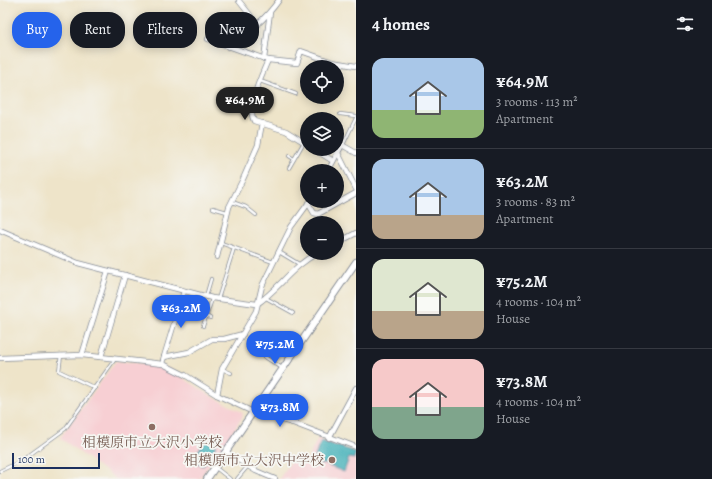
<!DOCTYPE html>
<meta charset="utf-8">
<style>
body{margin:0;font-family:Alegreya,"Noto Serif JP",serif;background:#242831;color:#f1f3f6;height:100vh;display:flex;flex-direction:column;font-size:15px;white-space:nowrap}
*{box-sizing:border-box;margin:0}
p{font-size:13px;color:#9ea1a6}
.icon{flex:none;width:22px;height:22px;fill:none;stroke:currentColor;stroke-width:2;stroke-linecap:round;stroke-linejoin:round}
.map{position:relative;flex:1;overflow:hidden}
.side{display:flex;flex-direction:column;background:#171b24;width:356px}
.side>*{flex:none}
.banner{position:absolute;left:12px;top:12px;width:284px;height:36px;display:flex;gap:8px}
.tools{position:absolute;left:300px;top:60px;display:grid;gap:8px}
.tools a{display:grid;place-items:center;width:44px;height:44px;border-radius:50%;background:#171b24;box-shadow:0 2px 10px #0003;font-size:20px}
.scale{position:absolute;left:12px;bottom:10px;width:88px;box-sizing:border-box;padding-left:4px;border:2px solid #1b2f5e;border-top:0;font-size:11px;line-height:14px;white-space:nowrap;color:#1b2f5e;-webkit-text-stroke:3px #f6f6f2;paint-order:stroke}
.price{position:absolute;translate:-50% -34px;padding:0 9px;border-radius:14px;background:#2563eb;color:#fff;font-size:13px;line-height:26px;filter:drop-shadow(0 1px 2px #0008)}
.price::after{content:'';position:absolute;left:50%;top:24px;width:12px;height:9px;margin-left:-6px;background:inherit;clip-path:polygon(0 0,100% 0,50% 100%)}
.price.active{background:#222;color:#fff}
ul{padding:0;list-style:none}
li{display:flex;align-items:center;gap:12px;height:100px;padding:0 16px}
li+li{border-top:1px solid #363941}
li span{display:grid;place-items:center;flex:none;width:112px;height:80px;border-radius:12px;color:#555}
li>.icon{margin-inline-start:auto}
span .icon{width:48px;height:48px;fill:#fffc;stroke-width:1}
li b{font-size:17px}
h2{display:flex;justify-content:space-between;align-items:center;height:48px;padding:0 16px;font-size:17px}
.tag{padding:0 14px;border-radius:16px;background:#171b24;box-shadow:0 2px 10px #0003;font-size:14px;line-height:36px}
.tag.active{background:#2563eb;color:#fff}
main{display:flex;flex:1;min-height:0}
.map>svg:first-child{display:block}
.built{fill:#f7cfd3}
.water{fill:#3fafb7;stroke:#2d6f8a}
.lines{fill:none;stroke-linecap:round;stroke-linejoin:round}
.lane-casing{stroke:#848a94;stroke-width:4}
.street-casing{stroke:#848a94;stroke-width:6}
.secondary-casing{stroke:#848a94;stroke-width:8}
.lane{stroke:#fff;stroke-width:2.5}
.street{stroke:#fff;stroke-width:4.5}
.secondary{stroke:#fff;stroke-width:6}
.education-dot{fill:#8d6e63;stroke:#f6f6f2;stroke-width:1.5}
.labels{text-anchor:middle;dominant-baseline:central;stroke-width:3.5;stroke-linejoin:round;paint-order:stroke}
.education-label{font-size:14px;fill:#785e54;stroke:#f6f6f2}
</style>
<main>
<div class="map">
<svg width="356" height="479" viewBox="0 0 356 479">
<rect width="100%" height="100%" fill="#f6f6f2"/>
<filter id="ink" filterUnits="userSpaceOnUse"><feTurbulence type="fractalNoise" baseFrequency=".025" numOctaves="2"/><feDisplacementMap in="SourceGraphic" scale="8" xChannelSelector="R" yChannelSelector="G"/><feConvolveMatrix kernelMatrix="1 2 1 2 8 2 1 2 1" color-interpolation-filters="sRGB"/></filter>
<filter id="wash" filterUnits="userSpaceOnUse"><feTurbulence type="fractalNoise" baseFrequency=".012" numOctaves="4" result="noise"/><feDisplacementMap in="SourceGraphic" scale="16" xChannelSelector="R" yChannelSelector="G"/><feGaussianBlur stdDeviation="0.9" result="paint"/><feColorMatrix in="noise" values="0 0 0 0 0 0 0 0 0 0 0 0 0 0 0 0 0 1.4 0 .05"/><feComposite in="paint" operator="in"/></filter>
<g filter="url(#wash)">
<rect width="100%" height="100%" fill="#eee4c9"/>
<g class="built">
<path d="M116,361L158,365L169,369L213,397L242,412L243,416L223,447L199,479H116L60,438Z"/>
<path d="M318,438L356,452V479H279L294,457L306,462Z"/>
</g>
<g class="water">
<path d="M206,440L216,446L203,466L192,459Z"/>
<path d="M321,441L356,452L354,459L349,458L344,472L329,466V464H314V459Z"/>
</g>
</g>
<g filter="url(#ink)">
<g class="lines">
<g class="lane-casing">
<g id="lane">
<path d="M260,81L296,94"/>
<path d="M340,114L356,116"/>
<path d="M322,119L324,115"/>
<path d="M343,145L356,118"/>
<path d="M289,156L294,159"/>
<path d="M289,168L304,142"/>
<path d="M232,202L246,207L256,215"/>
<path d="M213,208L227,212"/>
<path d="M221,243L273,262"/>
<path d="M279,252L299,264"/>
<path d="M206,296L211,279"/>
<path d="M266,298L293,313"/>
<path d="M218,299L234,248"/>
<path d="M206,316L210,318"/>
<path d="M203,326L212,299"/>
<path d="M280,334L265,357L282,368"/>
<path d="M61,355L59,371L95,388"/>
<path d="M222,369L231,373"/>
<path d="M216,468L230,479"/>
<path d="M0,471L21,461L65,429L115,359"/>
<path d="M237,479L248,466"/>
</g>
</g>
<g class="street-casing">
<g id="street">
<path d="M239,1L258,25"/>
<path d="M208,39L268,60L297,63L301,51L332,62L356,66"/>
<path d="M228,47C248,33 265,20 279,0"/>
<path d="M264,59L270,12"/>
<path d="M268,60C262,75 246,107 254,121L286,131L307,144"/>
<path d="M314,149L333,161"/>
<path d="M338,153L356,189"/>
<path d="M328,171L342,145L356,153"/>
<path d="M308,203L314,213L318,214L356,193"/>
<path d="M0,230L78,263L212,298L257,304C279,289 293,265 318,253"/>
<path d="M337,243L356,233"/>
<path d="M217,257L229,207L243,179L258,145L262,123"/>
<path d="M82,355L108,271"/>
<path d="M101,357L125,275"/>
<path d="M164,357L189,352L212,339H224L243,334"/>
<path d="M0,358L82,355L163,364L185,375L217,395L253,412L293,423L356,447"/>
<path d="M163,360L184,291"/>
<path d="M217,395L222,369L256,311L262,286L291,227L310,201"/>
<path d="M329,438L356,388"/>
<path d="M226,452L256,471L275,479"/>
</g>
</g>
<g class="secondary-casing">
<path id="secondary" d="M207,479L356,262"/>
</g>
<use href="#lane" class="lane"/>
<use href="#street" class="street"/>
<use href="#secondary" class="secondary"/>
</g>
</g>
<g class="education-dot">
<circle cx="152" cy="427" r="4"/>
<circle cx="332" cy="460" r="4"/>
</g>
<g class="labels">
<g class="education-label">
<text x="152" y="442">相模原市立大沢小学校</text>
<text x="324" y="460" text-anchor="end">相模原市立大沢中学校</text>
</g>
</g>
</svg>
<div class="tools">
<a><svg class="icon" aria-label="locate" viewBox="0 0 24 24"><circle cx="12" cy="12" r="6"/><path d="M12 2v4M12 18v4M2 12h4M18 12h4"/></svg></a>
<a><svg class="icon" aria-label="layers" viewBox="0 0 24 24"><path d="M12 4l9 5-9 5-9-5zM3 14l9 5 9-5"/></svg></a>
<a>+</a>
<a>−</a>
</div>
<div class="scale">100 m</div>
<b class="price active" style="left:245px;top:121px">¥64.9M</b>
<b class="price" style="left:181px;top:329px">¥63.2M</b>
<b class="price" style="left:275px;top:365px">¥75.2M</b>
<b class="price" style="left:280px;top:428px">¥73.8M</b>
<div class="banner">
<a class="tag active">Buy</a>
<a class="tag">Rent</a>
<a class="tag">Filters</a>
<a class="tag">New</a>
</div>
</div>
<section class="side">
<h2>4 homes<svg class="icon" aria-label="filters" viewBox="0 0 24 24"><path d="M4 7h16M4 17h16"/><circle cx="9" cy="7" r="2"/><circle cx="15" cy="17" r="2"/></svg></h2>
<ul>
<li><span style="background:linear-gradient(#a9c7e8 65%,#8fb573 0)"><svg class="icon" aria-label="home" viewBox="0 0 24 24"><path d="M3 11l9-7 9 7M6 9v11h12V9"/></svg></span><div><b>¥64.9M</b><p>3 rooms · 113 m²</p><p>Apartment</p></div></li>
<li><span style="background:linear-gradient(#a9c7e8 70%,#b9a48a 0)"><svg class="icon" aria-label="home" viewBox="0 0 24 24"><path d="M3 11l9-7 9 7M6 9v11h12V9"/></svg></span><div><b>¥63.2M</b><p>3 rooms · 83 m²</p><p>Apartment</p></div></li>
<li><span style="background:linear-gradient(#dfe7d0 65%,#b9a48a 0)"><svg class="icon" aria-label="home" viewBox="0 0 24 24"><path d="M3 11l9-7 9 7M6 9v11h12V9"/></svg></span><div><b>¥75.2M</b><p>4 rooms · 104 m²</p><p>House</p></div></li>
<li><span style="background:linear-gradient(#f6c9c9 60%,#7fa58c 0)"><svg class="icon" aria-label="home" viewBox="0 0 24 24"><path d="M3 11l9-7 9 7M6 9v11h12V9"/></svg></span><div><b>¥73.8M</b><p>4 rooms · 104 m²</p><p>House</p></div></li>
</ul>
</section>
</main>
